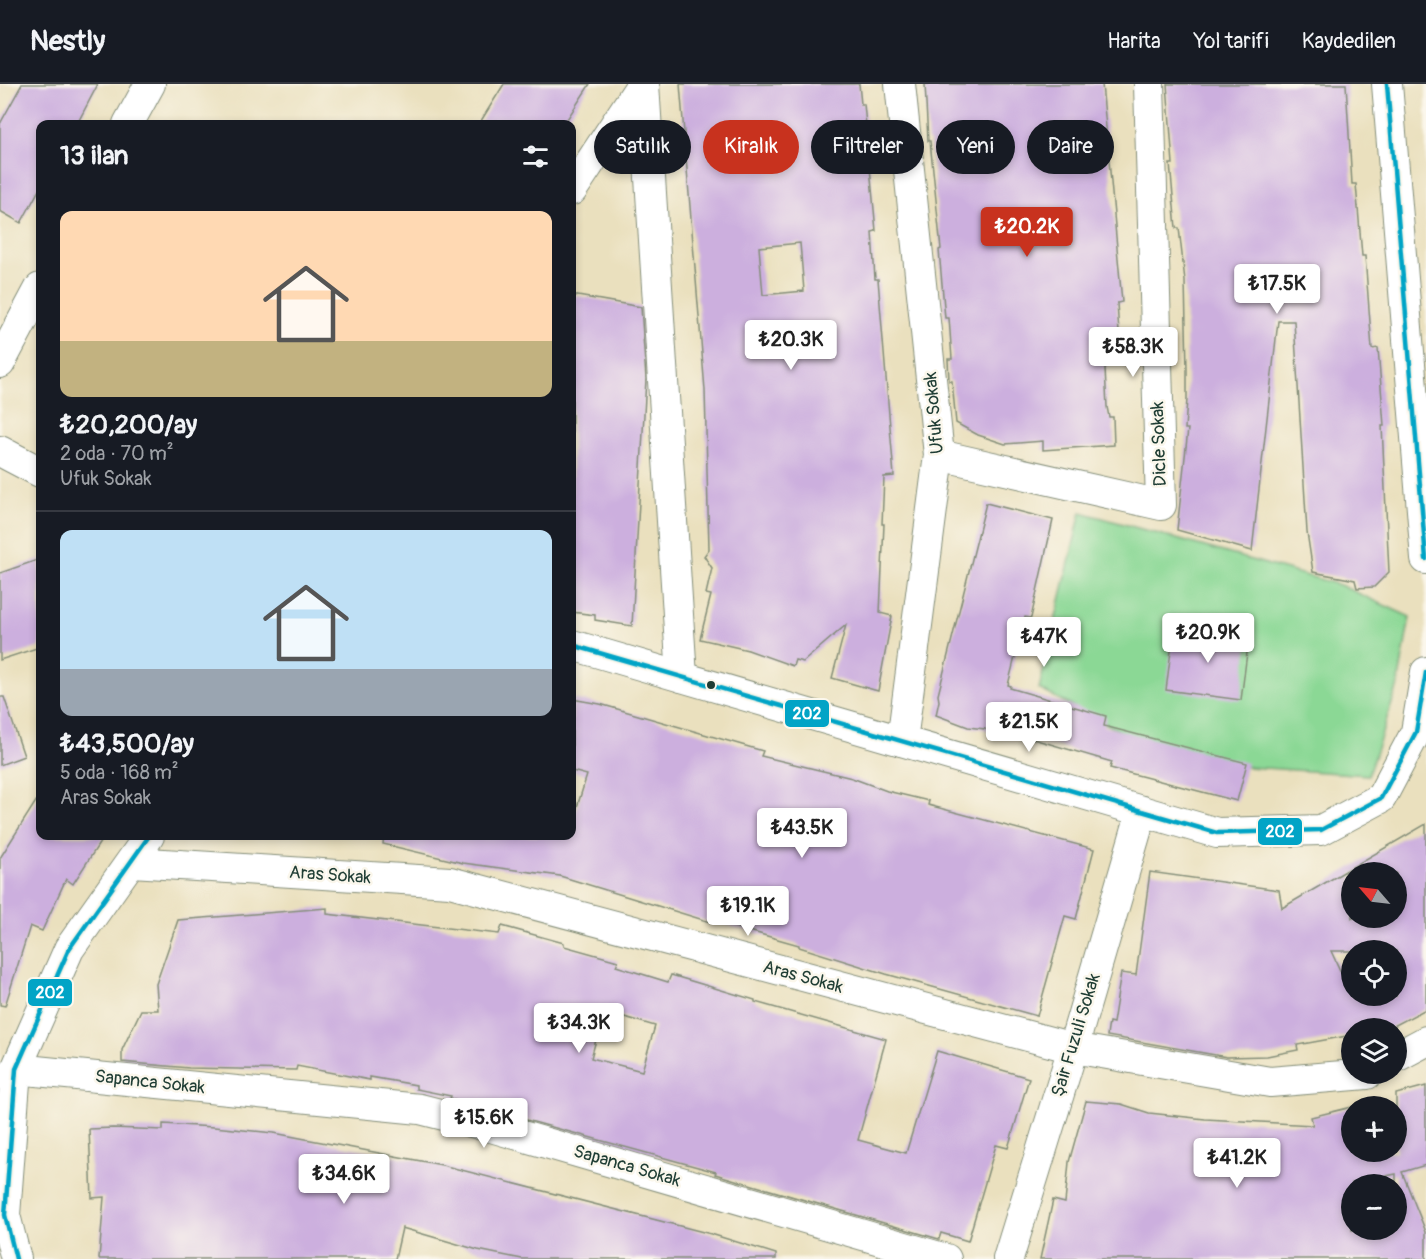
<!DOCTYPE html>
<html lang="tr">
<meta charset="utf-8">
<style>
body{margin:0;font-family:Pangolin,sans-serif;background:#242831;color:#f1f3f6;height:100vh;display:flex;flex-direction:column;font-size:22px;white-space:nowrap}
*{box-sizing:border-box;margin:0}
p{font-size:20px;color:#9ea1a6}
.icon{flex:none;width:33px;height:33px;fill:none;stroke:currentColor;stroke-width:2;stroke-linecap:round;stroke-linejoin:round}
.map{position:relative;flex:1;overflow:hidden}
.side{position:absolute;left:36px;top:36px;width:540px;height:720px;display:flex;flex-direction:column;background:#171b24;border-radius:12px;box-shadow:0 3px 9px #0003}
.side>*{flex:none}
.guide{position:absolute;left:594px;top:36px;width:570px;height:54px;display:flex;gap:12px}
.needle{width:39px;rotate:298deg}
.tools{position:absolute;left:1341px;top:778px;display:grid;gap:12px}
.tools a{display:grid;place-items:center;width:66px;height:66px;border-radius:50%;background:#171b24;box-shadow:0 3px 9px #0003;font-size:30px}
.price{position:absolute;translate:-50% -51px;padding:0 14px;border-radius:6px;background:#fff;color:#222;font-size:20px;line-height:39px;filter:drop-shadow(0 2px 3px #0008)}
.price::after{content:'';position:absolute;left:50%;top:36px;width:18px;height:14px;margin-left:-9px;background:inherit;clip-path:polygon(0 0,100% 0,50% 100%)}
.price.on{background:#c8321e;color:#fff}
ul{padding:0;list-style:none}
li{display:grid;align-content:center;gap:12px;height:318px;padding:0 24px}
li+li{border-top:2px solid #363941}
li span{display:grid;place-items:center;height:186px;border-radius:12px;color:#555}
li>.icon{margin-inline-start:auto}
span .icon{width:108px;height:108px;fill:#fffc;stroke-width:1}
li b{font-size:26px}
h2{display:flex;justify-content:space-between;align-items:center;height:72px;padding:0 24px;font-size:26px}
.tag{padding:0 21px;border-radius:27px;background:#171b24;box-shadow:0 3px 9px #0003;font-size:21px;line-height:54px}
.tag.on{background:#c8321e;color:#fff}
header{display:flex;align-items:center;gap:36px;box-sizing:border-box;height:84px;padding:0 30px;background:#171b24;border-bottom:2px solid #363941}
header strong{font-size:28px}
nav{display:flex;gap:33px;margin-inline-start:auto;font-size:21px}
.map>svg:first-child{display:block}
.green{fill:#8bd895;stroke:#558a64;stroke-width:1.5}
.building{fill:#ccafde;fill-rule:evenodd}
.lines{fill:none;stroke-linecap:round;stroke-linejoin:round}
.minor-casing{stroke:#848e79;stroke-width:32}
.minor{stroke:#fff;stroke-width:30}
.bus-1-casing{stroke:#fbf7ec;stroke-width:9}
.bus-1{stroke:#02a4c6;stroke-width:4.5}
.bus-dot{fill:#1f3d34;stroke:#fbf7ec;stroke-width:2}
.labels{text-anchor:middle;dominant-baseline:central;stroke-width:5;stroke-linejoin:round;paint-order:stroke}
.street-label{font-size:18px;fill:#1f3d34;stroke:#fbf7ec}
.line-badge{stroke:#fbf7ec;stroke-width:2}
.badge-label{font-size:16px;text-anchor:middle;font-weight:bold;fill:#fff}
</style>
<header>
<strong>Nestly</strong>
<nav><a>Harita</a><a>Yol tarifi</a><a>Kaydedilen</a></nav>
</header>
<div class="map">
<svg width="1426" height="1175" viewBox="0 0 1426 1175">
<rect width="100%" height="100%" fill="#fbf7ec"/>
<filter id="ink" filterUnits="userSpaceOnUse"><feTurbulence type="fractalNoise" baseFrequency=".0167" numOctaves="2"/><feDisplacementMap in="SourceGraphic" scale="12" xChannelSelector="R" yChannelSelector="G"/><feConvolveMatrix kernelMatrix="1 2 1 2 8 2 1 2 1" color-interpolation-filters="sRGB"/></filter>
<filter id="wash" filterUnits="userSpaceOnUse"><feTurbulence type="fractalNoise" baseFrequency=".008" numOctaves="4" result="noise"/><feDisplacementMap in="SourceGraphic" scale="24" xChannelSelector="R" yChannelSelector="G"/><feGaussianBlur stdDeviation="1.35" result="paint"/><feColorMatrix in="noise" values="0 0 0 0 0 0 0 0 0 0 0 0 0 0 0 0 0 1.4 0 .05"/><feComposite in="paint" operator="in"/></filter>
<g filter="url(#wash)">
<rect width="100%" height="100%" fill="#eae0be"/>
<path class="green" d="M1081,428L1340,501L1410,533L1398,601L1368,691L1218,681L1124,649L1039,605Z"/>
<g id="blocks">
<g class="building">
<path d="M22,0H98L77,40H40V104L21,139L0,127V40Z"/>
<path d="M504,0H590L564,40H479Z"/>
<path d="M680,0H859L861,20H864L876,147L872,148L875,195H878L894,392L884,393L882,440H884L880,529L892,532L878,607L832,594L846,541L803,578L795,576L793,582L748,566L700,555L711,511L706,510L712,484L704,472L709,465L705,306ZM800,159L804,207L763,211L759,163Z"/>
<path d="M925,0H1102L1122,218L1117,219L1119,249L1105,285L1107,323L1109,333H1113L1114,361L1043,366V357L1005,360L978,351L956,339L952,297H949L948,275H952L949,234H945L939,166L941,165L930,57H928Z"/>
<path d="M1167,0H1346L1352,100H1356L1362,172H1365L1372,265L1378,264L1384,342H1382L1389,488L1374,503L1357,504L1355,496L1313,488L1307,448L1294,237H1278L1252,467L1177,446L1188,345H1185L1187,315V286L1185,197L1179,144H1176L1170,80H1173Z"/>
<path d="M572,211L641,223L646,295L632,542L595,536V531L572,528Z"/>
<path d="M986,419L1053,436L1031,534L1025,533L1008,601L1011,602L1010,604L1106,632L1104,642L1247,679L1237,717L1110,684L1112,678L999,645L997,650L985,645L968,643L936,631L939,617L938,611Z"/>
<path d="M40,475V563L0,576V489Z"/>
<path d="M1174,543L1249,553L1241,616L1166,606Z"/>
<path d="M0,613H4L24,672L0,681Z"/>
<path d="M572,615L600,620L763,667L761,672L852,694L887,707L929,717L928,721L1094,765L1076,835L1065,832L1037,932L886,890L799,863V861L710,836V838L560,792L463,779L383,760L384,752H572V739L587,691L572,687Z"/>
<path d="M40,711V752H104L73,800L66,795L42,847L30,842L5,922L0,921V774Z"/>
<path d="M1426,740V925L1388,945H1352V951L1297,961L1298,966L1267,972L1227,973L1107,952L1109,938L1113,939L1121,889L1136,891L1150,788L1279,806L1282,824ZM1352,789H1396V834H1352ZM1331,867H1396V912H1352Z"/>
<path d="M327,824V830L499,850L502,842L564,859V862L618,877L616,882L668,898L671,891L755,916V918L886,955L858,1056L906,1069L937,967L1029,994L1008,1064L996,1061L968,1157L941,1149L939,1155L715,1090L716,1088L450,1015L451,1012L416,1005V1001L370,993V996L297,982L296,986L189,984L122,978V966L141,926H158L156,900L178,836ZM604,927L655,942L642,987L591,974Z"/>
<path d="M1426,1002V1081L1402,1088L1426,1148V1175H1040L1053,1116L1065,1119L1069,1078L1086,1017L1121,1020L1149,1029L1205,1035L1313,1041L1311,1033L1352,1023V1068H1396V1010ZM1396,1090V1146H1352V1099Z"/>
<path d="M163,1040L214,1043L274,1049L442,1081L711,1150L776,1170V1175H522L478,1166L402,1144L395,1175H99L104,1113L92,1114L89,1045L113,1044L163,1046Z"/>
</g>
</g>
</g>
<g filter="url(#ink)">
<use href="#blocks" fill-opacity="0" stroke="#848e79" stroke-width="1.5"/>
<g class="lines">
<g class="minor-casing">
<g id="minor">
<path d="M644,0L682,593"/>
<path d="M900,0L939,371L902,657"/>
<path d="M1387,0L1426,475"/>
<path d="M128,40L150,0"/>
<path d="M572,106L642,0"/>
<path d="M0,279L40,204"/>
<path d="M0,367L40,388"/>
<path d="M939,371L1161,421L1149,0"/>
<path d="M572,561L1217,749L1321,746L1381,714L1416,648L1426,588"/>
<path d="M132,778L450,798L1073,964L1270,998L1367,990"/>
<path d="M1396,973L1426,957"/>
<path d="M16,985L420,1025L491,1043L946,1175"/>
<path d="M16,1175L5,1131L16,985L69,865L149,752"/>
<path d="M1008,1175L1073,964L1142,727"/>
</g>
</g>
<use href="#minor" class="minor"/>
<g class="bus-1-casing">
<g id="bus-1">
<path d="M1387,0L1426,475"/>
<path d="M572,561L1217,749L1321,746L1381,714L1416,648L1426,588"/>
<path d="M16,1175L5,1131L16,985L69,865L149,752"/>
</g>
</g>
<use href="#bus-1" class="bus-1"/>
</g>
</g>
<circle class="bus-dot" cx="711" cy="601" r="5"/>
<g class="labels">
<g class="street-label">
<text transform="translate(934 329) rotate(-95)">Ufuk Sokak</text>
<text transform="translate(1159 360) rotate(-92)">Dicle Sokak</text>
<text transform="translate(330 791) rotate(4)">Aras Sokak</text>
<text transform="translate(803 893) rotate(15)">Aras Sokak</text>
<text transform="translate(1076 951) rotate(-73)">Şair Fuzuli Sokak</text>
<text transform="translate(150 998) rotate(6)">Sapanca Sokak</text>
<text transform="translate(627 1082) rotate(16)">Sapanca Sokak</text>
</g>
</g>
<g class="line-badge">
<rect x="784" y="615" width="46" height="29" rx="6" fill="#02a4c6"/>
<rect x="1257" y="733" width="46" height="29" rx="6" fill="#02a4c6"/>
<rect x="27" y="894" width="46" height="29" rx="6" fill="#02a4c6"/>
</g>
<g class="badge-label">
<text x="807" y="635">202</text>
<text x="1280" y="753">202</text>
<text x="50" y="914">202</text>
</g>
</svg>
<div class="tools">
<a><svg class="needle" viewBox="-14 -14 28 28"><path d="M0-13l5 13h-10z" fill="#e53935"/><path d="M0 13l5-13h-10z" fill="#9ea1a6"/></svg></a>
<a><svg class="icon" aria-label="locate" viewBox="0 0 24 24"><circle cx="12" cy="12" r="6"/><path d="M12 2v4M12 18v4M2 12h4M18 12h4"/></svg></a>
<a><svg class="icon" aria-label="layers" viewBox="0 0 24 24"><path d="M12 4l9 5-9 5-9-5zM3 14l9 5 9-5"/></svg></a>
<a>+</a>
<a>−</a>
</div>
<b class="price on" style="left:1027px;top:174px">₺20.2K</b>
<b class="price" style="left:1277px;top:231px">₺17.5K</b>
<b class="price" style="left:791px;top:287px">₺20.3K</b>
<b class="price" style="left:1133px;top:294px">₺58.3K</b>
<b class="price" style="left:1208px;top:580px">₺20.9K</b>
<b class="price" style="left:1044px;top:584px">₺47K</b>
<b class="price" style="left:1029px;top:669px">₺21.5K</b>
<b class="price" style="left:802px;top:775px">₺43.5K</b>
<b class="price" style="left:748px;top:853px">₺19.1K</b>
<b class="price" style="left:579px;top:970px">₺34.3K</b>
<b class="price" style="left:484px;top:1065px">₺15.6K</b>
<b class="price" style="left:1237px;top:1105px">₺41.2K</b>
<b class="price" style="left:344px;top:1121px">₺34.6K</b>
<div class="guide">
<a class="tag">Satılık</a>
<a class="tag on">Kiralık</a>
<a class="tag">Filtreler</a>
<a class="tag">Yeni</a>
<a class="tag">Daire</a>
</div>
<section class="side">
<h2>13 ilan<svg class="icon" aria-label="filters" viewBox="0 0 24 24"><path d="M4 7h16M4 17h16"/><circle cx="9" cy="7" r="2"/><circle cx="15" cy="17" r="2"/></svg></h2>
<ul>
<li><span style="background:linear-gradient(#ffd9b3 70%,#c2b280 0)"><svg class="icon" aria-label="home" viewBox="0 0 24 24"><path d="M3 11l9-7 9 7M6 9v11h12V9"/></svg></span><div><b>₺20,200/ay</b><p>2 oda · 70 m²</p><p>Ufuk Sokak</p></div></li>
<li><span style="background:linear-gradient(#bfe0f5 75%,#9aa5b1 0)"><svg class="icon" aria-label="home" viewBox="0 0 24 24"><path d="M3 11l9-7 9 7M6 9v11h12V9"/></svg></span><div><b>₺43,500/ay</b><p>5 oda · 168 m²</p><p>Aras Sokak</p></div></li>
</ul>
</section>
</div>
